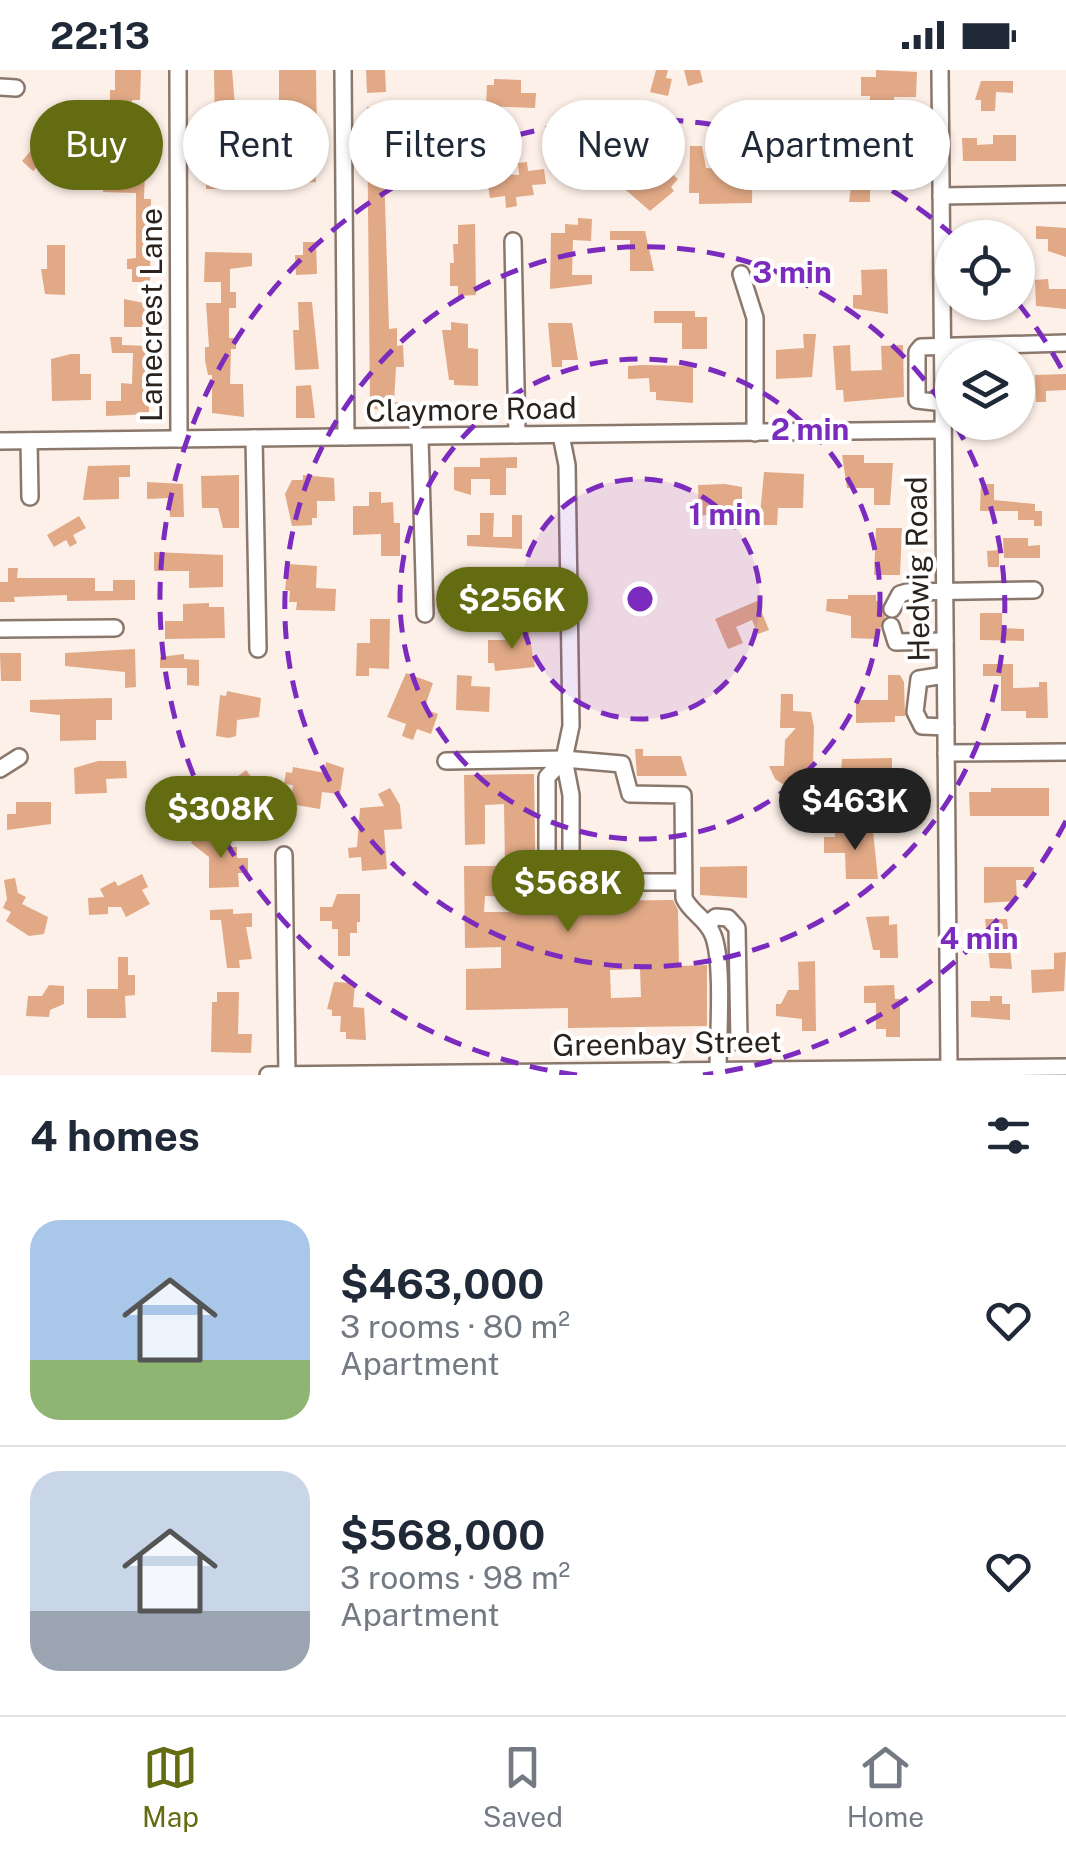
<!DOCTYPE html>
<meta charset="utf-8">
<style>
body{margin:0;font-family:"Public Sans",sans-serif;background:#f2f2f3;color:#1f2937;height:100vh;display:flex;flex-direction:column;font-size:38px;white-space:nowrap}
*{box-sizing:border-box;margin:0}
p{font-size:32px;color:#747a83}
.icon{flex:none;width:55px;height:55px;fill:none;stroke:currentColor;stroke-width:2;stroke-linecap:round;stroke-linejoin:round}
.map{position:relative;height:1005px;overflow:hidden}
.sheet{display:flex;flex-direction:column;background:#fff;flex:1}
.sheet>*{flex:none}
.top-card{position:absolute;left:30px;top:30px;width:1008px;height:90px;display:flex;gap:20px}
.tools{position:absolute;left:935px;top:150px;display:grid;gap:20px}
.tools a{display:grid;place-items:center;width:100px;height:100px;border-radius:50%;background:#fff;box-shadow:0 2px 8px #0004;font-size:50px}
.price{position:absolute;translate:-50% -85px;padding:0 22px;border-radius:35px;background:#646c12;color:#fff;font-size:32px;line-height:65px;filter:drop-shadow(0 2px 5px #0008)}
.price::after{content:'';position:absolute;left:50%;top:60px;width:30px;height:22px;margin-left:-15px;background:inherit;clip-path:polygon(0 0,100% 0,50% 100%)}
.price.current{background:#222;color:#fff}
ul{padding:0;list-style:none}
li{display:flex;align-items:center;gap:30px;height:250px;padding:0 30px}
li+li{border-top:2px solid #e0e1e3}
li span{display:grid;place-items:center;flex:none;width:280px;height:200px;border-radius:30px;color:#555}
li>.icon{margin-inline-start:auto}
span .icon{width:120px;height:120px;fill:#fffc;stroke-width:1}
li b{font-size:42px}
h2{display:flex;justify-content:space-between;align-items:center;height:120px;padding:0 30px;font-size:42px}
.chip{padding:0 35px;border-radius:45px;background:#fff;box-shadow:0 2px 8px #0004;font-size:35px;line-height:90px}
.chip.current{background:#646c12;color:#fff}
.status{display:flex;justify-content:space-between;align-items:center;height:70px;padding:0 50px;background:#fff;direction:ltr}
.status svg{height:28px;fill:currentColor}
.tabs{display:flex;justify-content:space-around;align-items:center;height:140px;border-top:2px solid #e0e1e3;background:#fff;font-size:28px;color:#747a83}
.tabs a{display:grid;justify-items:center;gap:5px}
.tabs .current{color:#646c12}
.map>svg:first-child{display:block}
.building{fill:#e1a986;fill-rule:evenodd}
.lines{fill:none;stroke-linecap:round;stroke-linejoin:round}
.minor-casing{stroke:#8b786d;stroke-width:20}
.minor{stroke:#fff;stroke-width:15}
.ring{fill:none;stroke:#7b2cbf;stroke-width:5;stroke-dasharray:18 12}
.labels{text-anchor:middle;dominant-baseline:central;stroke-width:8;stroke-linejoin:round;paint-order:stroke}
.street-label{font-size:30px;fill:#2a221d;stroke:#fff}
.centre{fill:#7b2cbf;stroke:#fff;stroke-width:5}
.ring-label{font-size:30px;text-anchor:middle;font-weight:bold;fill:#7b2cbf;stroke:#fff;stroke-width:8;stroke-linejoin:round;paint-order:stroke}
</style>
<div class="status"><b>22:13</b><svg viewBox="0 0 49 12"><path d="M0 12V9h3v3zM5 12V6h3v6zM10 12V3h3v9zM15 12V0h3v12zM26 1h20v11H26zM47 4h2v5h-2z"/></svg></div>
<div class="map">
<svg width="1066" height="1005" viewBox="0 0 1066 1005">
<rect width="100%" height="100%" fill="#fdf0e8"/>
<g class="building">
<path d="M115,0H141L140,30H132V45H115V30H110V20H115Z"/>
<path d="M214,0H232L236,48H231V58H215Z"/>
<path d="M279,0H316L317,69H308L309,87H315L316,112L270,115L269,94H247V102H234V119H206V82L242,87V76H254L273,78V87L296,86V69H278L277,51H266L265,35L279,34Z"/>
<path d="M366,0H385L386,22L367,23Z"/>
<path d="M656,0H668L666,8L672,9L668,26L650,22Z"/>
<path d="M684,0H700L703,12L688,16Z"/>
<path d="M876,0L917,2L916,27H894V31H883V35H870V26H861V7H876Z"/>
<path d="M494,9L521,10V23H536L535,38L486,36L487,15H494Z"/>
<path d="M981,11H1013V23L996,22L995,41H981V30H975Z"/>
<path d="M367,37L415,39L416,50L393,51L388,101H384L389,259L397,258V276L403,275L404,297H396L394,332L409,333L408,345L370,338Z"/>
<path d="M66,39L78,50L73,56L76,59L33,101L22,91Z"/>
<path d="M993,65H1016V91H963L962,68H977V75L993,74Z"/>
<path d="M832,73H860V78H870V132H849L854,93H832Z"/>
<path d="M690,76H702L706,98L723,99V90H743L744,78L753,79L752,133L699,134V123H689Z"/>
<path d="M114,78L136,79L135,101H145L144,129H151L150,212H132V199H127V189L136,188V123L103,122L104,110H112Z"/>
<path d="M627,86L652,108L663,96L678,109L671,117L674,121L650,141L612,108Z"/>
<path d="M527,92L528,101L544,99L546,114L532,115L534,125L516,127L517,136L506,138L505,126L490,128L486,103L519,105L518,93Z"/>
<path d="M578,148L592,149L591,171L573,170L572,205H592V214L550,219L551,163H565V154L578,155Z"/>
<path d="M475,154L476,225L458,226V216H450V193H454L453,174H458V155Z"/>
<path d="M1036,156L1066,158V187L1048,181V169H1036Z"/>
<path d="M979,157L1014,160V168H979Z"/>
<path d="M610,161H645L654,201H630V170H610Z"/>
<path d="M303,172H316L317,204L296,205L295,185H303Z"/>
<path d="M47,175H65V225L45,224L41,199H47Z"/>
<path d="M205,182L252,183V196L230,199V222H236V238H229V268H236V279H231L230,314H243L244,347L212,343V305H208L205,290V277H209L206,233H221V212H204Z"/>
<path d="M887,199L888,244L853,238V225H862L861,200Z"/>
<path d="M1048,209L1049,219H1066V239L1036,236L1035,210Z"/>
<path d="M124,229L149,234V257H124Z"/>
<path d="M298,232H312L319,299L295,300L293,260H299Z"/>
<path d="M654,241H695V247H707V279H682V253H654Z"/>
<path d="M451,252L468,254V278L478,279V316L454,315V310H449L442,260H451Z"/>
<path d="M548,253H572L578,290H562V297H552Z"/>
<path d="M803,264H816L812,307L776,309V280L804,278Z"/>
<path d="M110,267H122V275L148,276L149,344L106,346V331H121V313L132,314L133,283H112Z"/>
<path d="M850,275L851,301L882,300L881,276L903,275L904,327L844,332L843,320H836L833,276Z"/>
<path d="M71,284H80V304H91V330L52,331L51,289Z"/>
<path d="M641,295L693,296V333L656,330V322H650L649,308L628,309V296Z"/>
<path d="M1066,304V320L1046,321V332H1036L1035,305Z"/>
<path d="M311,315L315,348H296V316Z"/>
<path d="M842,385H864V393H893L890,435H874V418H847Z"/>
<path d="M517,387V398H506V425H490V409H471V425L454,420V397H480V388Z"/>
<path d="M130,395V407H119V429L83,430L88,396Z"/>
<path d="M764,402L804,404L803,438H778L777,455H759Z"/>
<path d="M239,405V458H223L218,438H202L201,406Z"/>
<path d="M303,405L334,408L335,431H317V448H312V455L292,456L285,424L292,410H303Z"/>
<path d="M147,412L183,414L184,447H170L169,428L147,429Z"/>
<path d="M725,414L742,417V452H728V442L699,446L698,415Z"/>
<path d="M981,414H994V430L1035,434V441H1042V456H1034V450H1018V441H980Z"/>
<path d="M369,422H381V433L393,432L394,453H400V486H381V464L353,465V436H369Z"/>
<path d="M480,443H494L493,467H512V445H522V479L467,476V465H480Z"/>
<path d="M79,446L86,458L73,465L77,473L70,477L66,470L54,477L47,465Z"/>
<path d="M876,458H902L900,505H874Z"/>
<path d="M1003,468H1028V476L1040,475V488H1004Z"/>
<path d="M999,480V497H988L987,481Z"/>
<path d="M154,482L223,485V517L189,518V501H154Z"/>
<path d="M288,494L317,496L316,518L336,519L335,541L296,540L297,532H289L290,521L285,520Z"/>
<path d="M8,498H18L17,508H95V521H113V510H135V530L67,531V525L14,527L15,532H0V512H8Z"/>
<path d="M513,500V513H522L523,531L483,534V515H464V501Z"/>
<path d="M848,525H876V531H882L885,547L876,569L851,568V546L826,541L827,529H848Z"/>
<path d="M757,531L769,560L758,564L752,550L736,557L743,573L728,579L715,549Z"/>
<path d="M209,533V537H224L225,568L165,569V551H183V534Z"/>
<path d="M980,543H1002V558L1024,559V571L980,570Z"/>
<path d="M370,549H390L389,599L369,598V606H356L357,573H370Z"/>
<path d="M511,559H528L535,597L495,601L494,593H488V570H511Z"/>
<path d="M135,579L136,617L125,618V602L65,596V583Z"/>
<path d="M0,583H21V611H1Z"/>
<path d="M184,584V589L199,590V616L187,615V598H160V587Z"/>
<path d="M983,594H1013V618L1039,617V612H1047L1048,648H1026V641H1001V606H983Z"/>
<path d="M406,603L433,613L424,639L438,644L431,664L417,659L413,670L402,666L406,654L387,647Z"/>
<path d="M457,605L472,606L471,616L490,617L489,642L456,640Z"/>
<path d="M888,605H900L904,612L905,646H895V652L856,653V630H888Z"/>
<path d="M227,621L261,628L259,647L237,650L236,666L229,668L216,666L220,625L226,626Z"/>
<path d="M781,624H793V641L811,642L814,657L813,695L787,717L775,709L769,696H784L785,670L796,658H780Z"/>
<path d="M112,628V650H96V670L60,671V645L30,642V630Z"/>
<path d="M635,679H643V686H681L687,706H637Z"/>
<path d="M892,688V698H904V707H890V717H879V705H856L857,738L845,739V728H831V714L840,713L842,689Z"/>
<path d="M98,691H126L127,708L106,709L107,723L75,724L74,698Z"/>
<path d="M326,692L344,698L340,724L322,722L320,739L290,734L293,715L284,714L286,702L292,703L293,697L325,703Z"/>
<path d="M246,700L262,721L246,733L253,742L234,756L225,744L218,749L208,736L216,730L220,736L233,726L225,716Z"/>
<path d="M534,704L536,832L570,835L579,831L673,830L678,840L679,896L707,895V956L568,958V938L466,940V899L501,898V877L465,878L464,796H505L504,734L485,735V774L465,775L464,705ZM485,826L517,827L516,842H484ZM640,899L641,927L611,928L610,900Z"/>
<path d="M390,718L400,735L402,759L384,760L387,799L362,801L361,787L349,788L348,778L357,777L360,738L384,736L378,724Z"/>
<path d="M991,718H1049V746H970L969,722H991Z"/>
<path d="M16,732H51V754L7,760V744H16Z"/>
<path d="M197,760L228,771L229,777H237V788H248V803H238L239,817L209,818V787L191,773Z"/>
<path d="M835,761H873L878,809H846L845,783H824V767H835Z"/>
<path d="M747,796V828L700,825V797Z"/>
<path d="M984,797H1034V810H1016L1017,831L984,833Z"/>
<path d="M142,804L148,817L142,820L150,834L126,847L121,837H108V844L89,845L88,828L104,827L100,819L115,811L118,816Z"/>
<path d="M15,808L18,823L26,827L22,834L48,847L44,864L29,866L6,851L11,842L3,838L7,829L4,810Z"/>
<path d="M337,824H360V852H357V863H350V886H338V859H332V851H320V837H332Z"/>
<path d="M233,839V844L252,843V857H246L252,889L239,890L240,898H227L221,850H210V840Z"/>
<path d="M889,846V855L897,854L898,888H880V880H873L866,847Z"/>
<path d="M985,849H1007L1012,899L990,898Z"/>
<path d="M1066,882L1064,921L1032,923L1031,900L1054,899V883Z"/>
<path d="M118,887H128V905H135V925L125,926L126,948H87V919H118Z"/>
<path d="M815,891L816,961H802V949L776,946V934H781L788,920H799L798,892Z"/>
<path d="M334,912L355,913L353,937L364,938L366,970L346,969V962H340L341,946H332V940L327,939Z"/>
<path d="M49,915L64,916V934L50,940L49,947L26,946L28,926H42Z"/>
<path d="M894,915L895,929H900V967H886V959H876V933H864V916Z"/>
<path d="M217,922H239L238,964H252L251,983L211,982L212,932H217Z"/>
<path d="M990,926H1002V934H1010V950L971,947V931H990Z"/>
</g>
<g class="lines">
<g class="minor-casing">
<g id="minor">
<path d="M178,0L179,369"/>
<path d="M343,0L346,367"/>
<path d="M940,0L949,998"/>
<path d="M0,17L16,18"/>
<path d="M941,126L1066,124"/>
<path d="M513,171L517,365"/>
<path d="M741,204L755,248V363"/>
<path d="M943,333L917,330V282L921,277L1066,273"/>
<path d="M561,365L567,395L571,656L564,689L571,725V812L570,824L547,823V707L564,689"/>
<path d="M420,367L425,544"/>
<path d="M254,368L258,579"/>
<path d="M0,371L942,360"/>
<path d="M29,371L30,427"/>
<path d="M892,539L900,524L907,522L1034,520"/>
<path d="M891,556L896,572L945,571"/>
<path d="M0,559L115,558"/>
<path d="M945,605L919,609L915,642L922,656L946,657"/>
<path d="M946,683L1066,682"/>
<path d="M446,691L564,689L622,694L630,724L683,725L684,828C691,843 707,849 713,865C724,892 718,968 718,1000"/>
<path d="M0,699L19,687"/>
<path d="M284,785L287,1005"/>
<path d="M571,812H683"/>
<path d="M707,854L716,847L728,848L737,858L739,971L718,973"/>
<path d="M268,1005L1066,997"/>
</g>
</g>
<use href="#minor" class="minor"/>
</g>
<circle cx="640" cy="529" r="120" fill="#7b2cbf" fill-opacity=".12"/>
<g class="ring">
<circle cx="640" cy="529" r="120"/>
<circle cx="640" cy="529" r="240"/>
<path d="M955 354A360 360 0 1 1 952 349"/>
<path d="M1066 751A480 480 0 0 1 703 1005M577 1005A480 480 0 1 1 955 167M1018 233A480 480 0 0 1 1066 307"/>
</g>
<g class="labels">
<g class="street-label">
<text transform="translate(151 245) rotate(-90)">Lanecrest Lane</text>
<text transform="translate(471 339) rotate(-1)">Claymore Road</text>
<text transform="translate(917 499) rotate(-91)">Hedwig Road</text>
<text transform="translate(667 973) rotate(-1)">Greenbay Street</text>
</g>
</g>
<circle cx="640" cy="529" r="15" class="centre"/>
<g class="ring-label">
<text x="792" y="213">3 min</text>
<text x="810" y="370">2 min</text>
<text x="725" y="455">1 min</text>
<text x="979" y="879">4 min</text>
</g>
</svg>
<div class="tools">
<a><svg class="icon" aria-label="locate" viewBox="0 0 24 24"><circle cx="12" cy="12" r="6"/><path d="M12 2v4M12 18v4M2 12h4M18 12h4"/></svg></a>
<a><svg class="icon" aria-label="layers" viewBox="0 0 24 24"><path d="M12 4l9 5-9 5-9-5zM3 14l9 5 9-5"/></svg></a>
</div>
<b class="price" style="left:512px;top:582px">$256K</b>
<b class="price current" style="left:855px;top:783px">$463K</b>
<b class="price" style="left:221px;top:791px">$308K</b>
<b class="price" style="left:568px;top:865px">$568K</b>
<div class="top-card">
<a class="chip current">Buy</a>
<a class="chip">Rent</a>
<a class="chip">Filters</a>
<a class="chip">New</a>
<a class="chip">Apartment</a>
</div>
</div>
<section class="sheet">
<h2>4 homes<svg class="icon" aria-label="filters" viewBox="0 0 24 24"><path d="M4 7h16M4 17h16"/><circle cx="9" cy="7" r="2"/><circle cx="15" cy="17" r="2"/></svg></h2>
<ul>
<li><span style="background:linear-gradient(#a9c7e8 70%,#8fb573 0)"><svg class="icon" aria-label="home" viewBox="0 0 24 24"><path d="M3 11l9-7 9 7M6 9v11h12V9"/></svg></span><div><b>$463,000</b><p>3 rooms · 80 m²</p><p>Apartment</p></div><svg class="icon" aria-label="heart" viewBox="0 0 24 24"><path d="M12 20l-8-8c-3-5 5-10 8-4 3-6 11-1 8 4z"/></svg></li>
<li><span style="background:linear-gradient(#c9d6e8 70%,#9aa5b1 0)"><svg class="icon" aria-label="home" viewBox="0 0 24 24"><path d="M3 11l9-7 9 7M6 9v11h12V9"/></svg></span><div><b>$568,000</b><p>3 rooms · 98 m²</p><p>Apartment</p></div><svg class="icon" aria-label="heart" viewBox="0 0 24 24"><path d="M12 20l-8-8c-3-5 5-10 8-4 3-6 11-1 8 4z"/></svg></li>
</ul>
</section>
<nav class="tabs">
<a class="current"><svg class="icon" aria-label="map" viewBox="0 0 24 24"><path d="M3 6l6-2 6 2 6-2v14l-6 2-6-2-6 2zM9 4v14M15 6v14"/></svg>Map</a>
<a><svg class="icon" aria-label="saved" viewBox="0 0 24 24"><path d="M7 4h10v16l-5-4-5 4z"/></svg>Saved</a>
<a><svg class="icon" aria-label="home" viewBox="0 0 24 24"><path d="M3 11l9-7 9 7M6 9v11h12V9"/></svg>Home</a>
</nav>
